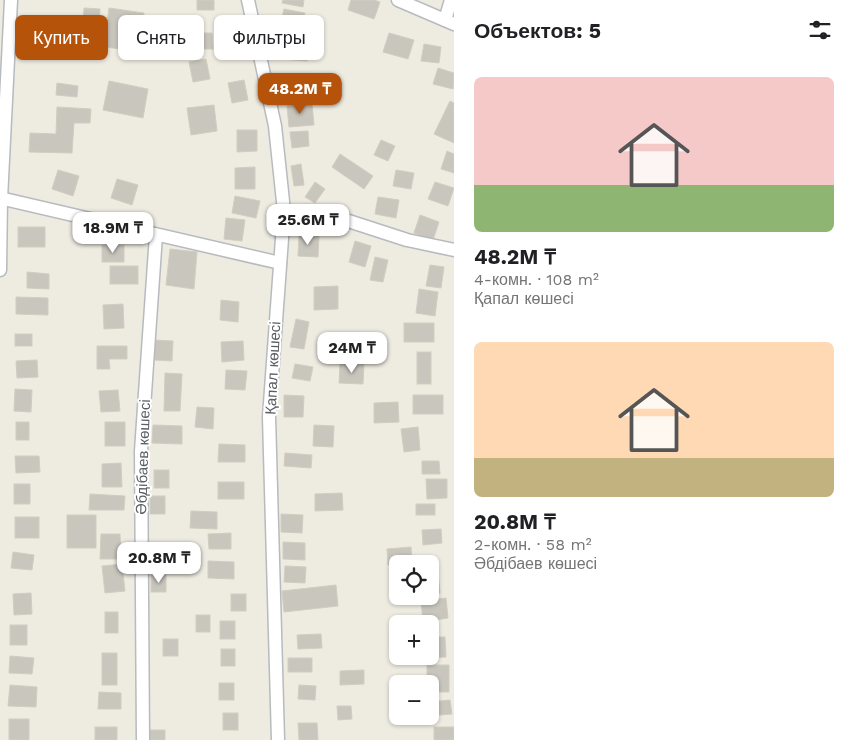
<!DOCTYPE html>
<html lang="ru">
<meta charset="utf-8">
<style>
body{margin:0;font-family:"Work Sans",sans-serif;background:#f6f6f6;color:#202124;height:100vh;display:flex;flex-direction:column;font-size:19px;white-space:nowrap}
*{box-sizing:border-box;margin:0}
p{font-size:16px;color:#757577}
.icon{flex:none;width:28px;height:28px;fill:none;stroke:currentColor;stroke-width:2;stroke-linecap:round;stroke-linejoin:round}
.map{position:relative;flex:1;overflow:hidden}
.details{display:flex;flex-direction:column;background:#fff;width:400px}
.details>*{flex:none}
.guide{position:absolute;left:15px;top:15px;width:364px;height:45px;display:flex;gap:10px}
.fabs{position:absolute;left:389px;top:555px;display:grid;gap:10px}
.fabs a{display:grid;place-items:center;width:50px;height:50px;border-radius:8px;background:#fff;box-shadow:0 1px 4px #0004;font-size:25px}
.price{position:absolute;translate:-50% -42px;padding:0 11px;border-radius:10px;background:#fff;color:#222;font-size:16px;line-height:32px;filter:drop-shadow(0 1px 2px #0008)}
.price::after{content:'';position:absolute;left:50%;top:30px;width:15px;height:11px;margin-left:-8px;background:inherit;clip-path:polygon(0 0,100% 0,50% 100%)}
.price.active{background:#b45309;color:#fff}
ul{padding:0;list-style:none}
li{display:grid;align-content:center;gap:10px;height:265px;padding:0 20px}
li span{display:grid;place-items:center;height:155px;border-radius:8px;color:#555}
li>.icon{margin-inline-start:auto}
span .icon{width:90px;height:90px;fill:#fffc;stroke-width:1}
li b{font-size:21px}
h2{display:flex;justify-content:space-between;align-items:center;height:60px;padding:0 20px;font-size:21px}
.pill{padding:0 18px;border-radius:8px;background:#fff;box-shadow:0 1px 4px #0004;font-size:18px;line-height:45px}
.pill.active{background:#b45309;color:#fff}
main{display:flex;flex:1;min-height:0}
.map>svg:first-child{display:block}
.building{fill:#c9c6be;stroke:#d3cdbf}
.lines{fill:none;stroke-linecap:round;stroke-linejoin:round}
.street-casing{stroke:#b7babf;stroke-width:15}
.street{stroke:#fff;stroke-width:12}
.labels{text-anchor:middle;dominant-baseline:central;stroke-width:4;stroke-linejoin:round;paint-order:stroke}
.street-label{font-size:15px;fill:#5a5e63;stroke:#fff}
</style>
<main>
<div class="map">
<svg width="454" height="740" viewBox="0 0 454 740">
<rect width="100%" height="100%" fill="#eeebe1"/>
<g class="building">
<rect x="197" y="0" width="17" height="10"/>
<path d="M283,0H304L303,7L282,3Z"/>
<path d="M351,0H374L380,2L374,19L348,10Z"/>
<path d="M84,8L100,9L99,26L83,25Z"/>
<path d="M109,8L144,13L139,51L104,47Z"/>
<path d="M284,9L305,13L302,25L281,21Z"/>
<path d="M196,33H212L213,49H196Z"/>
<path d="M284,33L309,35L307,61L282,59Z"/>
<path d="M389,33L414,40L408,59L383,52Z"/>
<path d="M79,37L93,38L92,57H77Z"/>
<path d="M424,44L441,47L439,63L421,61Z"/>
<path d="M206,59L210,79L193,82L189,62Z"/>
<path d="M438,68L454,73L453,89L433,84Z"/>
<path d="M244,80L248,100L232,103L228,83Z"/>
<path d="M305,80L306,98L289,99L287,82Z"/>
<path d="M109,81L148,89L143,118L103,110Z"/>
<path d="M57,83L78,86L77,97L56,95Z"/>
<path d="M450,101L454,103V143L434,134Z"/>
<path d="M312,104L314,125L289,127L287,106Z"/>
<path d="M214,105L217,131L191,135L187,108Z"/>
<path d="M57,107L91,109L90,123H74L72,153L29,152L30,133L56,134Z"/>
<path d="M237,130H257V151L237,152Z"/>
<path d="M308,131L309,146L292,148L290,132Z"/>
<path d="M381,140L395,146L388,161L374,155Z"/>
<path d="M447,151L454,154V173L441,169Z"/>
<path d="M340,154L373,176L364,189L332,167Z"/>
<path d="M301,164L304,185L294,186L291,166Z"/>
<path d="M255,167V189H235V168Z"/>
<path d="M58,170L79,176L73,196L52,189Z"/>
<path d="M396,170L414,173L411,189L393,186Z"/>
<path d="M117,179L138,185L132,205L111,198Z"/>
<path d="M315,182L325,189L315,203L305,197Z"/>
<path d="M435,182L454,188L448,206L428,199Z"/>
<path d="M235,196L260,201L256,218L232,213Z"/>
<path d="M378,197L399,200L396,218L375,214Z"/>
<path d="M420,215L439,222L433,240L414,233Z"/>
<path d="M226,218L245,220L242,241L224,239Z"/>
<rect x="18" y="227" width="27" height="20"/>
<path d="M299,235L319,236L318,257L298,256Z"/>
<path d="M355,241L371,246L365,267L349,262Z"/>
<rect x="102" y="245" width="22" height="17"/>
<path d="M170,249L197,252L194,289L166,285Z"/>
<path d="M375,257L388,260L383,282L370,280Z"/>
<path d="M430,265L444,267L441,288L426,286Z"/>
<rect x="110" y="266" width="28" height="18"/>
<path d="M27,272L49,274V289L27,288Z"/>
<path d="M338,286V309L314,310V287Z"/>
<path d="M419,289L438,292L435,316L416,313Z"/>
<path d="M16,297L48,298V315L16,314Z"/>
<path d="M221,300L239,302L238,322L220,320Z"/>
<path d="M123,304L124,328L104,329L103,305Z"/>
<path d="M296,319L309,322L304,349L290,347Z"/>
<rect x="404" y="323" width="30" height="19"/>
<rect x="15" y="334" width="17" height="12"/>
<path d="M155,340L173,341L172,361L154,360Z"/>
<path d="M243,341L244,360L222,362L221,342Z"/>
<path d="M97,346H127V359H109L110,369H97Z"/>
<rect x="417" y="352" width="14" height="32"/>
<path d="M37,360L38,377L17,378L16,361Z"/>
<path d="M340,363L364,364L363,384L339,383Z"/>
<path d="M295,364L313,367L310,381L292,378Z"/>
<path d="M226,370L247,371L245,390L225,389Z"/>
<path d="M165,373L182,374L180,411H164Z"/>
<path d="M15,389L32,390L31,412L14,411Z"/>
<path d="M118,390L120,411L101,412L99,391Z"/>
<path d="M284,395L304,396L303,417H284Z"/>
<rect x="413" y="395" width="30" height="19"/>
<path d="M398,402L399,422L374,423V403Z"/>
<path d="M197,407L214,408L213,429L195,427Z"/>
<rect x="16" y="422" width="13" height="18"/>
<rect x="105" y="422" width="20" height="24"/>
<path d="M153,425L182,426V444L152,443Z"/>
<path d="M314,425L334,426L333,447L313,446Z"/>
<path d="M418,427L420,450L404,452L401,429Z"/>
<path d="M219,444L245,445V462H218Z"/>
<path d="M285,453L312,455L311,468L284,466Z"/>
<path d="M15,456H39L40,472L16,473Z"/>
<path d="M422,461H439L440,474H422Z"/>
<path d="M121,463L122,487H102V464Z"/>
<rect x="154" y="470" width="15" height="18"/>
<path d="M426,479H447V498L427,499Z"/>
<rect x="218" y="482" width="26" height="17"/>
<rect x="14" y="484" width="16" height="20"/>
<path d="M342,493L343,510L315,511V494Z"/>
<path d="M90,494L125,496L124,510H89Z"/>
<rect x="150" y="496" width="15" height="18"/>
<rect x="416" y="504" width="19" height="11"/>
<path d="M191,511L217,512V529L190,528Z"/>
<path d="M281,514L303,515L302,533L281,532Z"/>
<rect x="67" y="515" width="29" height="33"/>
<rect x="15" y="517" width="24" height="21"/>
<path d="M441,529L442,543L423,545L422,530Z"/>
<path d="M231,533V549H209L208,534Z"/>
<path d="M101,534H120L121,559H100Z"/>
<path d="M283,542L305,543V560L283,559Z"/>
<path d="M411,547L412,563L388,565L387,549Z"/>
<path d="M13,552L34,555L32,570L11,568Z"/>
<path d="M208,561L234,562V579L208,578Z"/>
<path d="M122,564L125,591L105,593L102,566Z"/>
<path d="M285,566L306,567L305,583L284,582Z"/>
<path d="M438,573L440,593L430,594V574Z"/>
<rect x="151" y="575" width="15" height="17"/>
<path d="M336,585L338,606L284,612L282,591Z"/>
<path d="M31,593L32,614L14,615L13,594Z"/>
<rect x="231" y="594" width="15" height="17"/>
<path d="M446,598L448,618L423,622L421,601Z"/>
<rect x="105" y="612" width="13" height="21"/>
<rect x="196" y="615" width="14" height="17"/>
<rect x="220" y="621" width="15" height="18"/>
<rect x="10" y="625" width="17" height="20"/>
<path d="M321,634L322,648L298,649L297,635Z"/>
<path d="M430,637H445L446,657L424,658V656H430Z"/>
<rect x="163" y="639" width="15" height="17"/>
<rect x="221" y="649" width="14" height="17"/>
<rect x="102" y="653" width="15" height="32"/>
<path d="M10,656L34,658L32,674L9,673Z"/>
<rect x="288" y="658" width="24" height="14"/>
<path d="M427,665H449V692H430V684H427Z"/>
<path d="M364,670V684L340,685V671Z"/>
<rect x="219" y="683" width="15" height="17"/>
<path d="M10,685L37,687L36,707L8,706Z"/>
<path d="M299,685L316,686L315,700L298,699Z"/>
<path d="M99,692L121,693V709H98Z"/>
<path d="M450,700L452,714L428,716H430V702Z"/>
<path d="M337,706H351L352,719L338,720Z"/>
<rect x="223" y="713" width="15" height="17"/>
<rect x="9" y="719" width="20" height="21"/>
<path d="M298,723H317L318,740H299Z"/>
<rect x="95" y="727" width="22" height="13"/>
<rect x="434" y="727" width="20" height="13"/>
<rect x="150" y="730" width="15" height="10"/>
</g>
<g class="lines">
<g class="street-casing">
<g id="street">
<path d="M248,0L275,126L284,211L269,417L278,740"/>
<path d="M398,0L454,24"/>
<path d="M445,20L451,0"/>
<path d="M0,198L280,263"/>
<path d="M284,211L330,215L407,240L454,250"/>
<path d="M0,270L1,199L11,0"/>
<path d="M143,740L141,451L156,235"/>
</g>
</g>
<use href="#street" class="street"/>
</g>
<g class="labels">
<g class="street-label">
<text transform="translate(273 368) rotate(-87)">Қапал көшесі</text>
<text transform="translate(143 457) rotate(-88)">Әбдібаев көшесі</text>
</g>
</g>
</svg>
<div class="fabs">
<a><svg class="icon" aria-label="locate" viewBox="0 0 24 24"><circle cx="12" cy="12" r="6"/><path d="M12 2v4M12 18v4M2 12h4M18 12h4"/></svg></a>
<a>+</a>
<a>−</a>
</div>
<b class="price active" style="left:300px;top:115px">48.2M ₸</b>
<b class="price" style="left:308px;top:246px">25.6M ₸</b>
<b class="price" style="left:113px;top:254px">18.9M ₸</b>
<b class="price" style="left:352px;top:374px">24M ₸</b>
<b class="price" style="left:159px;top:584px">20.8M ₸</b>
<div class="guide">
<a class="pill active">Купить</a>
<a class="pill">Снять</a>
<a class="pill">Фильтры</a>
</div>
</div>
<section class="details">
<h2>Объектов: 5<svg class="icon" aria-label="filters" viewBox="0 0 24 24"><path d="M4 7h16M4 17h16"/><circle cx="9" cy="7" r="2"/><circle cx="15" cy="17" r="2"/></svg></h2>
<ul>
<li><span style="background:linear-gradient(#f6c9c9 70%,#8fb573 0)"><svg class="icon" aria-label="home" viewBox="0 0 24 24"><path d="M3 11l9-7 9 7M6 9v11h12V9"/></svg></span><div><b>48.2M ₸</b><p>4-комн. · 108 m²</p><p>Қапал көшесі</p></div></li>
<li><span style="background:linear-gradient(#ffd9b3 75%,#c2b280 0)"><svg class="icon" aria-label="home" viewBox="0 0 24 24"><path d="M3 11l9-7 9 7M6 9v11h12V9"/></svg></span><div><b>20.8M ₸</b><p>2-комн. · 58 m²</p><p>Әбдібаев көшесі</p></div></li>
</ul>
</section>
</main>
